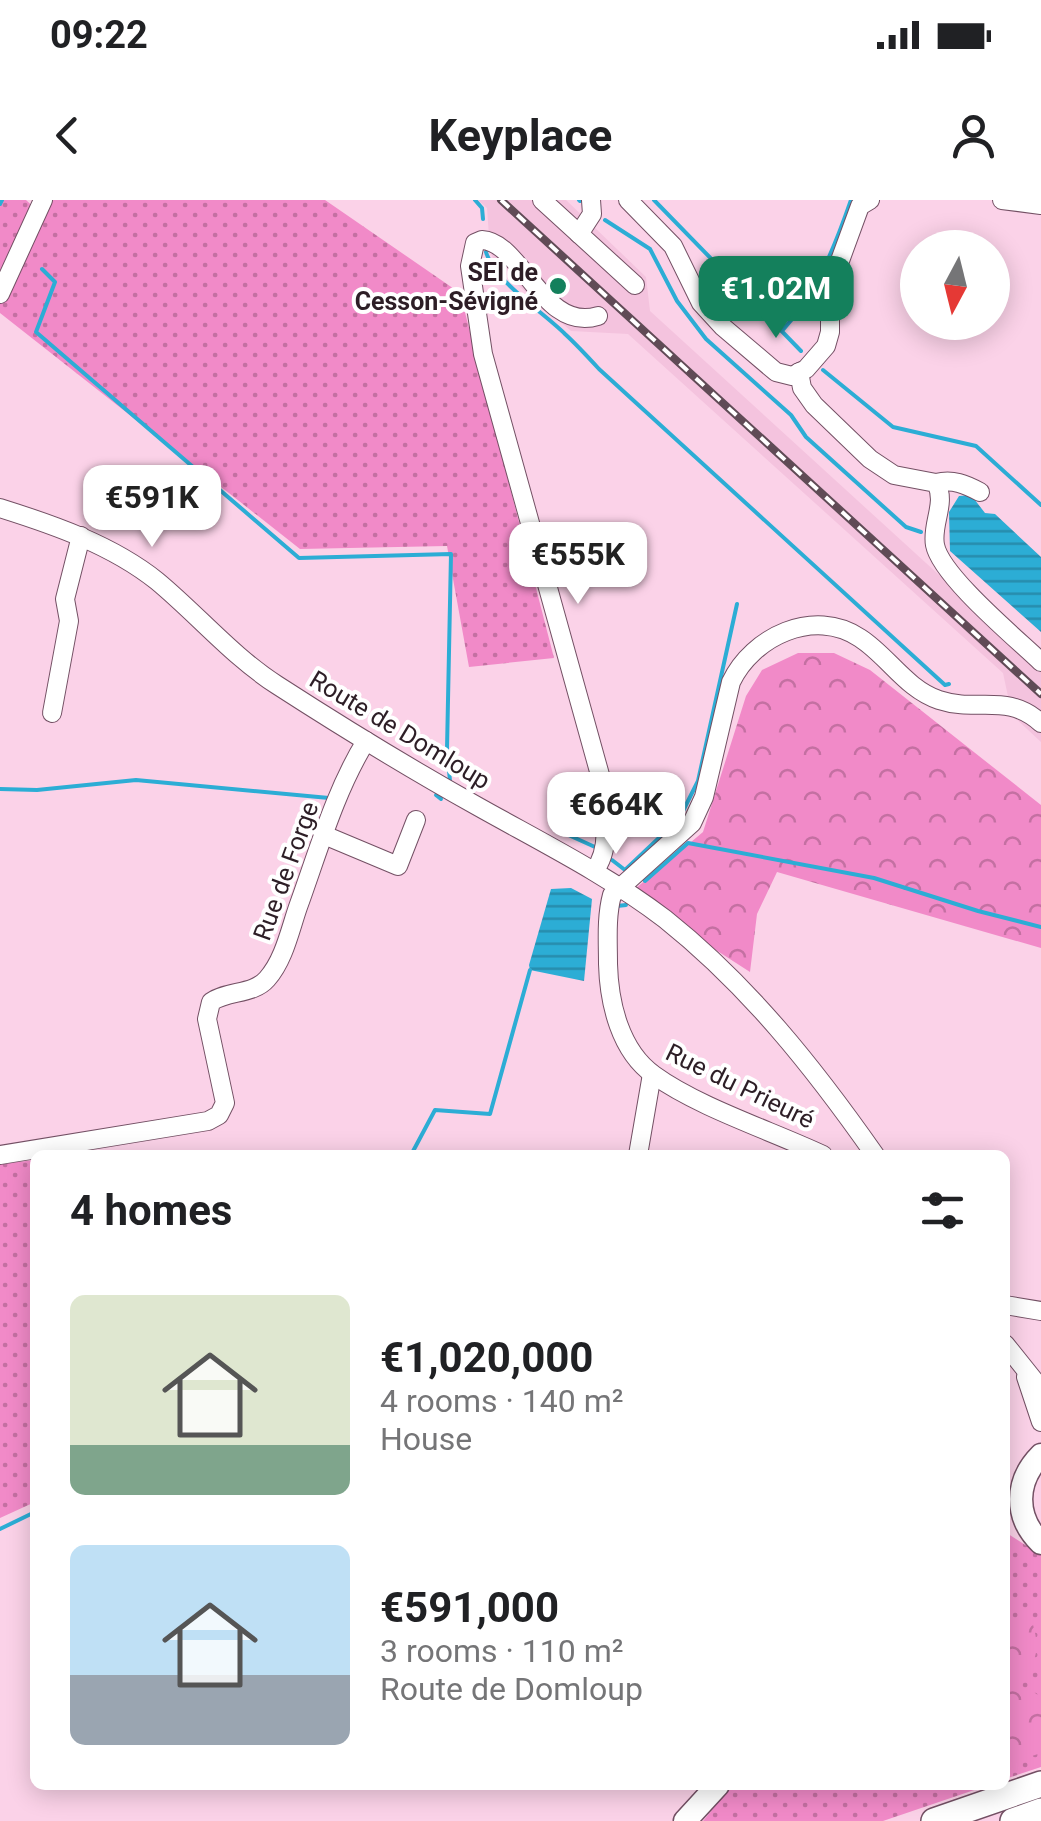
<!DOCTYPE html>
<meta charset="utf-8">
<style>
body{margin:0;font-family:Roboto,sans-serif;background:#f2f2f2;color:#202124;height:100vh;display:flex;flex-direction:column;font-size:38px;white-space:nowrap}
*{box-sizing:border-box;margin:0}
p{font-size:32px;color:#757577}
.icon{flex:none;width:55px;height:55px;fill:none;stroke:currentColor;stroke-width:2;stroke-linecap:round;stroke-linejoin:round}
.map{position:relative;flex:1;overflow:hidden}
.panel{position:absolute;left:30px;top:950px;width:980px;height:640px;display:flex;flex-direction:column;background:#fff;border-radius:15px;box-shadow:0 5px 25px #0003}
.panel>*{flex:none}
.needle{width:65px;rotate:187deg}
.buttons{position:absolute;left:900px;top:30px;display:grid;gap:20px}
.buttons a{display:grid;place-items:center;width:110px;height:110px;border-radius:50%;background:#fff;box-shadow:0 5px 25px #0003;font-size:50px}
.price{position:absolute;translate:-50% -85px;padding:0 22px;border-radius:20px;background:#fff;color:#222;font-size:32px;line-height:65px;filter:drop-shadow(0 2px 5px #0008)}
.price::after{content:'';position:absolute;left:50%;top:60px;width:30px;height:22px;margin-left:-15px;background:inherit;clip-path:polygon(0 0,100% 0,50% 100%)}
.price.on{background:#14805c;color:#fff}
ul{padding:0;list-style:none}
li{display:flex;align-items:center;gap:30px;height:250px;padding:0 40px}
li span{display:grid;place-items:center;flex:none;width:280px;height:200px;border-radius:15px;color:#555}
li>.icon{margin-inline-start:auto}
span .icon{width:120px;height:120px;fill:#fffc;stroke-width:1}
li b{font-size:42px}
h2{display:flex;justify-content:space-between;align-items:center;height:120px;padding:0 40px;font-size:42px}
.status{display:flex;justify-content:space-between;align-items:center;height:70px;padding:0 50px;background:#fff;direction:ltr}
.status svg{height:28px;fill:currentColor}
header{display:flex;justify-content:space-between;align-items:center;height:130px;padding:0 40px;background:#fff;font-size:45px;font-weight:700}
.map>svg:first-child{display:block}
.built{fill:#f4c3de}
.grass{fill:url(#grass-dots)}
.forest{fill:url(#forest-crowns)}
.water{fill:url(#water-rules)}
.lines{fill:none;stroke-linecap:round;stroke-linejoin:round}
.stream{stroke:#2cadd5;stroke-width:4}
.minor-casing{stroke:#735064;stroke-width:20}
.major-casing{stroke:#735064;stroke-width:25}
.highway-casing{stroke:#735064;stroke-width:28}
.minor{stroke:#fff;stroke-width:18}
.major{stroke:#fff;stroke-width:22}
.highway{stroke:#fff;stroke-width:25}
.rail-casing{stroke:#604b56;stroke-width:8}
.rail{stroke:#fff;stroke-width:4;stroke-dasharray:11;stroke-linecap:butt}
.poi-dot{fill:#14805c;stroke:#fff;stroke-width:4}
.labels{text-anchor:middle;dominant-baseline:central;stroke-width:8;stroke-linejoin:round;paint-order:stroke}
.poi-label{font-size:25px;font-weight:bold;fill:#2d1e26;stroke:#fff;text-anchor:end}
.street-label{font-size:25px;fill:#2d1e26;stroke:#fff}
</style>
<div class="status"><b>09:22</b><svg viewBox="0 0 49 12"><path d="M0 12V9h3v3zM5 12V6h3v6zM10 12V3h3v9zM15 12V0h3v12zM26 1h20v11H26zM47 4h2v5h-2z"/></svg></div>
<header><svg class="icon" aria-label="back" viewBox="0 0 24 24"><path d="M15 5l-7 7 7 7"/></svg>Keyplace<svg class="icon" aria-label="person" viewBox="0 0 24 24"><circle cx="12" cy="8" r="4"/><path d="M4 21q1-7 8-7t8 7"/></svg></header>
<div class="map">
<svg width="1041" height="1621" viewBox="0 0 1041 1621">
<defs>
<pattern id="grass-dots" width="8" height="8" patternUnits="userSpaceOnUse" patternTransform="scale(2.5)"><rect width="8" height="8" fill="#f18ac8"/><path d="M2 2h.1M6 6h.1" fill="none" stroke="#c470a2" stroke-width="1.8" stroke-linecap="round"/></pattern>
<pattern id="forest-crowns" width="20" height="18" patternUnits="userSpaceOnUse" patternTransform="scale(2.5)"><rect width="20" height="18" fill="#f18ac8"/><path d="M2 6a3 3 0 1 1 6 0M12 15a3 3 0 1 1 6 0" fill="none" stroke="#c470a2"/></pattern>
<pattern id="water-rules" width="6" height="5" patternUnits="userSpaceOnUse" patternTransform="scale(2.5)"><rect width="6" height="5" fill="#2cadd5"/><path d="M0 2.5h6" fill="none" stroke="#268cad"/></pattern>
</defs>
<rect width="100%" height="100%" fill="#fbd2e8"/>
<path class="built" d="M478,0H566L646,77L650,111L1041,468V542L1012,515L1003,473L628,134L571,131L496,66L490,50L487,8Z"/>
<g class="grass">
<path d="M0,0H26L42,15L52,0H325L460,93L554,458L469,467L447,346L300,349L0,113Z"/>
<path d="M35,960V1302L0,1318V964Z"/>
<path d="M1005,1332L1041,1355V1567L1005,1579Z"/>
<path d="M732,1585H989L883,1621H703Z"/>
</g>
<g class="forest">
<path d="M798,453H834L870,470L1041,605V748L777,672L757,714L750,772L629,694L703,632L746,496L762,470Z"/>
<path d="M1005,1397C1012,1408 1009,1419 1014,1429L1023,1410L1029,1411C1041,1450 1040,1455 1017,1489L1032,1491L1041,1497V1553L1005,1565Z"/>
</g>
<g class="water">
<path d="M971,295L985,313L995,314L1041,357V432L950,351L949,312L959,296Z"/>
<path d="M571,688L592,699L584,781L530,770L529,765L551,689Z"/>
</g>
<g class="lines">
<g class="stream">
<path d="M475,0L482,8L483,19"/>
<path d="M579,0L580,1"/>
<path d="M654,0L801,151"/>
<path d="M0,4L2,0"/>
<path d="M605,20L650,49L677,101L706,139L791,215L806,237L906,327L921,332"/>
<path d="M486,52C494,81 543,112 565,134C577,145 588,157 599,169L945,485L949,484"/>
<path d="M42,69L55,82L36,132L299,358L451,354L447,549L450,581"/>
<path d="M782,131C817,92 834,49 851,0"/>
<path d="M823,170L893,227L976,246L1041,305"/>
<path d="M0,589L37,590L136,580L329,598"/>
<path d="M436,595L441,599"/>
<path d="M553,628L595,647"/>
<path d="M612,660L625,670L679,619L698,581L737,404"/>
<path d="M645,681L688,643L874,678L978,711L1041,727"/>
<path d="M617,706L626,705"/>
<path d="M411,955L435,910L490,914L530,770"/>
<path d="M0,1329L35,1312"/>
</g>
<g class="minor-casing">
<g id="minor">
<path d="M542,0L635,85"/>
<path d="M628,0L673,46L701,103L723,127L776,172L792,176L806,169L826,146L830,132V88L860,6L870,0"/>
<path d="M1002,0L1041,5"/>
<path d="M579,34L592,14L591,0"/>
<path d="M0,94L43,0"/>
<path d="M799,172L802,188L814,205L870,259L894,275L936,283C947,303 931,324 935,345C941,376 1016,438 1041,462"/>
<path d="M936,283C953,279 965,284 980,292"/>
<path d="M0,308C54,325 112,345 157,381C198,415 232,456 277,485C342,527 409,568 477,606C541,642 606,674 665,719C749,786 814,868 875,955"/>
<path d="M52,513L69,421L65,399L81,336"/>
<path d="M324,635L398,666L416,620"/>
<path d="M594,671C614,647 603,603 600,575L483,154L470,66L475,43L482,40C522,42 543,133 598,116"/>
<path d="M0,955L208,921L219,915L225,903L207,819L211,802C228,790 253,795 267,779C284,760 290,730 298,707C318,652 335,591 366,541"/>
<path d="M638,955L652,874"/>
<path d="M823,955C772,931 698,907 654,875C620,851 609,803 608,764C608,742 606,717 612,695L692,623L704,597L731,482C752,437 814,407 860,438C888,456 906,489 939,500C978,513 1006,492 1041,523"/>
<path d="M1005,1105L1041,1111"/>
<path d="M1005,1144L1041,1189"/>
<path d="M1026,1177L1041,1222"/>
</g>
</g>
<g class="major-casing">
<g id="major">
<path d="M1041,1255C1015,1281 1014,1317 1041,1343"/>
<path d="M685,1621L718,1585"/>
</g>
</g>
<g class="highway-casing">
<g id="highway">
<path d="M934,1621L1041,1584"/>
<path d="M1013,1621L1041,1611"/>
</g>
</g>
<use href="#minor" class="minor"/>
<use href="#major" class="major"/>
<use href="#highway" class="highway"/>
<g class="rail-casing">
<path id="rail" d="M501,0L1041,494"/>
</g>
<use href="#rail" class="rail"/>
</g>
<circle class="poi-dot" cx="558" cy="86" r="10"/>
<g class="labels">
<g class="poi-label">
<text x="538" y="72">SEI de<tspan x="538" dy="29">Cesson-Sévigné</tspan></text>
</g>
<g class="street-label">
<text transform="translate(400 530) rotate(31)">Route de Domloup</text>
<text transform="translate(286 671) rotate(-70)">Rue de Forge</text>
<text transform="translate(740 886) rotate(26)">Rue du Prieuré</text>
</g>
</g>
</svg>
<div class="buttons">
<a><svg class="needle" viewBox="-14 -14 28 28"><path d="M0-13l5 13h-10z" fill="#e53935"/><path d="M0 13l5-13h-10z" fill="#757577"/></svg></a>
</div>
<b class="price on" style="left:776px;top:141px">€1.02M</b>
<b class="price" style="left:152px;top:350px">€591K</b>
<b class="price" style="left:578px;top:407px">€555K</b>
<b class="price" style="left:616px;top:657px">€664K</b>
<section class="panel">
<h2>4 homes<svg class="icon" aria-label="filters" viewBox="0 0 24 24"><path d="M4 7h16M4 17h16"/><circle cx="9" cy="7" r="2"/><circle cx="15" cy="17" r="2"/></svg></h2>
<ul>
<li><span style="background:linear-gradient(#dfe7d0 75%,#7fa58c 0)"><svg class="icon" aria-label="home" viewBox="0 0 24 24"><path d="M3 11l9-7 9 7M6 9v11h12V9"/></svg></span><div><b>€1,020,000</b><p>4 rooms · 140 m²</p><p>House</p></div></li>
<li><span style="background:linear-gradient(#bfe0f5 65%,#9aa5b1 0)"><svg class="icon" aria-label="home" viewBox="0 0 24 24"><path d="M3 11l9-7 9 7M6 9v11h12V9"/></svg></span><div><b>€591,000</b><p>3 rooms · 110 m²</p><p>Route de Domloup</p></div></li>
</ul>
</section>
</div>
